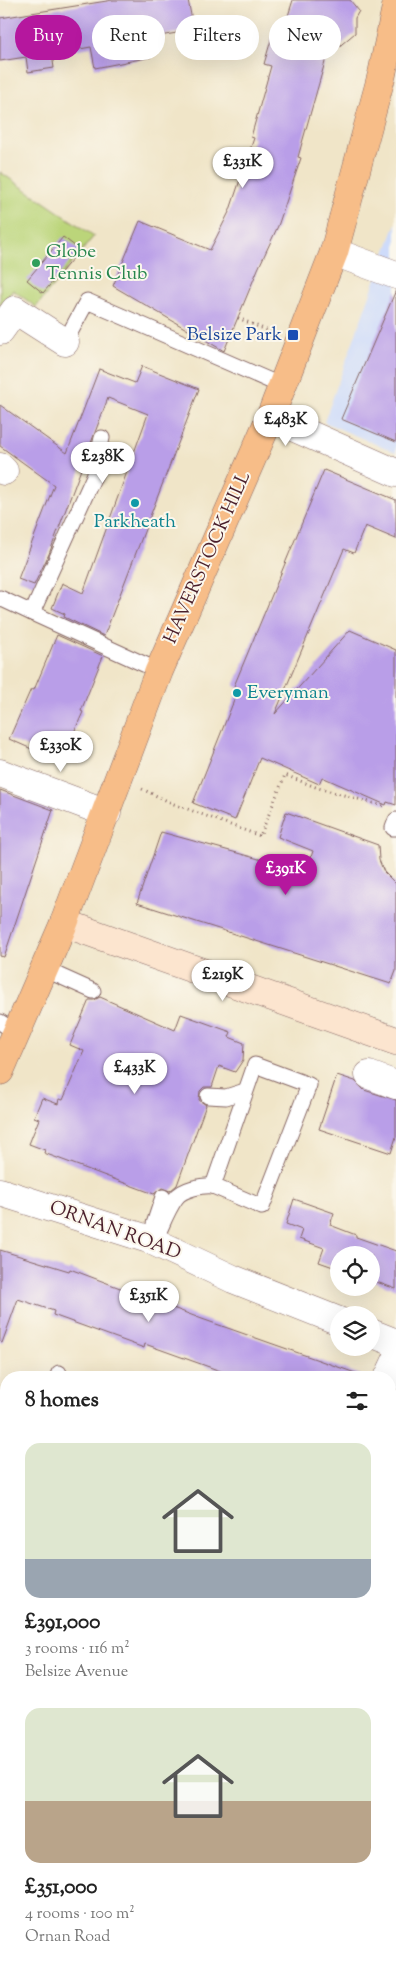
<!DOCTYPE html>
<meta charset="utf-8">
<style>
body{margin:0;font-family:"Sorts Mill Goudy",serif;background:#f6f6f6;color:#222;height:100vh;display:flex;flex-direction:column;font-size:19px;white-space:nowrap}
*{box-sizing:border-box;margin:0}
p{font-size:16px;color:#767676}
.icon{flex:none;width:28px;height:28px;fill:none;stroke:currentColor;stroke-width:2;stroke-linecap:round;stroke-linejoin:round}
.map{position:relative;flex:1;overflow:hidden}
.side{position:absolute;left:0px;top:1371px;width:396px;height:601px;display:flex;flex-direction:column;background:#fff;border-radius:20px 20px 0 0;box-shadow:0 5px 20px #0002}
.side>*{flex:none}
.hud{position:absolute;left:15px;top:15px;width:366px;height:45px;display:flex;gap:10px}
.fabs{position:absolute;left:330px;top:1246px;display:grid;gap:10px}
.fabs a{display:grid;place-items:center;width:50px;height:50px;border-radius:50%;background:#fff;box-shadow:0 5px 20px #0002;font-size:25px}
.price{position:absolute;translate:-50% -42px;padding:0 11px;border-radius:18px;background:#fff;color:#222;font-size:16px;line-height:32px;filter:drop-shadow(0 1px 2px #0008)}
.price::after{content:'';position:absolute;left:50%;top:30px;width:15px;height:11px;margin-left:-8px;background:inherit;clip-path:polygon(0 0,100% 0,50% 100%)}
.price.current{background:#b5179e;color:#fff}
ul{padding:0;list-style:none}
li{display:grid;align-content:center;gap:10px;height:265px;padding:0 25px}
li span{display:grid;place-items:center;height:155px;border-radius:15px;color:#555}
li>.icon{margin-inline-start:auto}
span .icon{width:90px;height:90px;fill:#fffc;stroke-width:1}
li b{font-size:21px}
h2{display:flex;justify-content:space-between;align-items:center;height:60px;padding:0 25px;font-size:21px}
.pill{padding:0 18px;border-radius:22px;background:#fff;box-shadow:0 5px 20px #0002;font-size:18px;line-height:45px}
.pill.current{background:#b5179e;color:#fff}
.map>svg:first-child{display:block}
.built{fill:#cedbfa}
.green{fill:#bbd57a;stroke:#827a52}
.building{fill:#b99ee8}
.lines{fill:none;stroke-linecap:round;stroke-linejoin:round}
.lane-casing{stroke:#846462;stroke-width:17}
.street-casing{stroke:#846462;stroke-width:29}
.secondary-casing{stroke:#846462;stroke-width:29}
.primary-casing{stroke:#846462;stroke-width:29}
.path{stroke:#846462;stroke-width:3;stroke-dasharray:1 4;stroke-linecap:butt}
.lane{stroke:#fff;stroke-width:15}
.street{stroke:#fff;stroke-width:28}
.secondary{stroke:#fce5cf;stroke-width:28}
.primary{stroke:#f7bd88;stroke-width:28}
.leisure-dot{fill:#2e9e5b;stroke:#fbf7ec;stroke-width:2}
.transit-dot{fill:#1a4fb4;stroke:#fbf7ec;stroke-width:2}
.culture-dot{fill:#0f9aa8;stroke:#fbf7ec;stroke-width:2}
.labels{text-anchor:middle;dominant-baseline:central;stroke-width:4;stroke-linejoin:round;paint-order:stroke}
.leisure-label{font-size:19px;fill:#27864d;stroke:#fbf7ec;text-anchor:start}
.transit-label{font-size:19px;fill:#164399;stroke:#fbf7ec;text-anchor:end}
.culture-label{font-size:19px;fill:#0d838f;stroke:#fbf7ec}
.street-label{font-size:19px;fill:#4a1f2b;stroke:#fbf7ec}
</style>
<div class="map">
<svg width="396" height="1972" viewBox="0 0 396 1972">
<rect width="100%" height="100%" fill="#fbf7ec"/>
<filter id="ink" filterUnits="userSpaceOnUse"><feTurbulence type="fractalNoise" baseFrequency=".02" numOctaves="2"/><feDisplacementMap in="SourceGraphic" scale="10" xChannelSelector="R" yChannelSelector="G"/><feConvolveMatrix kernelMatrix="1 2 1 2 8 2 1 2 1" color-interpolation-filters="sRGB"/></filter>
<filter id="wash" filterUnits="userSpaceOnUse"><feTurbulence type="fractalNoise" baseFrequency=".0096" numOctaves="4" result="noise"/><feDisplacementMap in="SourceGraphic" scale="20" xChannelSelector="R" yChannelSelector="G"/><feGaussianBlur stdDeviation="1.12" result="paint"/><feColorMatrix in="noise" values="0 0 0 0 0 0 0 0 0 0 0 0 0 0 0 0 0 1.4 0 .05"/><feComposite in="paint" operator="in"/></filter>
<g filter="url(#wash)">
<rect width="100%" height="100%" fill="#f0e5c8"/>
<path class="built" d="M396,223V453L324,422Z"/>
<path class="green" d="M0,172L94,236L36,307L13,290L0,307Z"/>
<g id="blocks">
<g class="building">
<path d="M113,0H188L194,30L148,38L151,57L95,68L91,47L52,54L54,68L28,72L26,57L0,61V18Z"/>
<path d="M293,0H350L359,11L355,18V33L336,49L329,48L298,157L301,158L278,226L258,269L224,351L113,286L140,221L210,250L230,210L254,138L251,137L271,66L264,64L273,33L282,35Z"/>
<path d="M63,237L80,250L43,293L27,280Z"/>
<path d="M396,290V442L341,419Z"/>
<path d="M142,366L199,389L104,636L64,617L65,614L52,608L62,583L83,593L148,414L108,398L49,554L34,585L18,579L54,485L0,446V405L67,453L99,369L135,383Z"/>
<path d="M324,470L396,500V539L365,526L354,553L344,549L275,714L350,630L396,650V805L387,802L386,805L322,777L319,784L260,758L235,820L193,803L239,688L234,686Z"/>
<path d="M57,635L103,656L81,711L83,712L61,762L9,739L31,689L34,690Z"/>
<path d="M0,790L53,810L4,957L0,956Z"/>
<path d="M286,812L378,845L379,860L384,872L396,884V971L391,984L137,903L161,832L306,872L313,851L278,837Z"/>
<path d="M100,997L175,1030L181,1014L231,1032L229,1037L244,1043L243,1060L235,1072L219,1066L212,1087H204L200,1091L199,1100L206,1105L177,1185L170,1191L162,1188L154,1194L44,1153L45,1150L29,1144L39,1119L34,1117L42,1098L58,1104L59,1099L63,1100L84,1051L70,1045L89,1000H94Z"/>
<path d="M337,1075L355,1081L364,1090L396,1100V1137L391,1153L319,1129Z"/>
<path d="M294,1199L334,1213L330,1225L356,1235V1237L396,1251V1289L371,1280V1255H339V1269L319,1262L324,1248L299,1239L302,1230L286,1224Z"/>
<path d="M0,1250L69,1271L70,1269L202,1319L361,1375L360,1378H240L145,1344L144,1348L53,1315L54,1311L18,1299L2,1343L0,1342Z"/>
</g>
</g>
</g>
<g filter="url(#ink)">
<use href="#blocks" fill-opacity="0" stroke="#846462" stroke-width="1"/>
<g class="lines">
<g class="lane-casing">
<g id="lane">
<path d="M65,342L87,301L282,386"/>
<path d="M102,438L97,459L99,465L32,613L159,671"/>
<path d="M0,598L32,613"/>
<path d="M396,820L393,828H396"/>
<path d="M44,969L93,991"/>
<path d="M0,1022L17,1033"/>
<path d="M255,1065L309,1085L262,1207L213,1186Z"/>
<path d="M208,1096L226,1097L245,1091"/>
<path d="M154,1224L163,1197"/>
<path d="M154,1242C161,1228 167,1210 176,1198C182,1189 202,1185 213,1186"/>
<path d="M57,1378L59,1373"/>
<path d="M0,1523L6,1507"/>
<path d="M390,1817L396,1816"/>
<path d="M390,1928L396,1934"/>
<path d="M308,1966L313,1972"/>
</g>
</g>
<g class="street-casing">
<g id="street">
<path d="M334,252L396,275"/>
<path d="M0,331L15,310L65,342"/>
<path d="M271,415L295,428L396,473"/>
<path d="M0,467L4,471"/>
<path d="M0,773L107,813"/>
<path d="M369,1075L396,1085"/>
<path d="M0,1192L148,1239L233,1279L339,1321"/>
<path d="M371,1333L396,1343"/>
<path d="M388,1378L396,1361"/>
<path d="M0,1605L6,1609"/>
<path d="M390,1730L396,1723"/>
<path d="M390,1855L396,1862"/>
<path d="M138,1972L149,1966"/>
</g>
</g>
<g class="secondary-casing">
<path id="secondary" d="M64,923L396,1041"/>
</g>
<g class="primary-casing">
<path id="primary" d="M0,1071L64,923L159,671L271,415L334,252L382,74L396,7"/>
</g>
<g class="path">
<path d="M238,318L273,333"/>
<path d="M142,789L174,804L260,836L285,775L318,788L384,806"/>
</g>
<use href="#lane" class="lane"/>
<use href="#street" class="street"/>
<use href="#secondary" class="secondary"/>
<use href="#primary" class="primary"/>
</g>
</g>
<circle class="leisure-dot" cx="36" cy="263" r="5"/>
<rect class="transit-dot" x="287" y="329" width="12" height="12" rx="2.5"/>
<g class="culture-dot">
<circle cx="135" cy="503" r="5"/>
<circle cx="237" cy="693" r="5"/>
</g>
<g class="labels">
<g class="leisure-label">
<text x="46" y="252">Globe<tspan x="46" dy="22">Tennis Club</tspan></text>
</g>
<g class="transit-label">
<text x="282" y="335">Belsize Park</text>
</g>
<g class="culture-label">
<text x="135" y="522">Parkheath</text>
<text x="247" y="693" text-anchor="start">Everyman</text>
</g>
<g class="street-label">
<text transform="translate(208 558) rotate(-66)">HAVERSTOCK HILL</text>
<text transform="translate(115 1231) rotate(20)">ORNAN ROAD</text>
</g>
</g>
</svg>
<div class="fabs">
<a><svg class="icon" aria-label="locate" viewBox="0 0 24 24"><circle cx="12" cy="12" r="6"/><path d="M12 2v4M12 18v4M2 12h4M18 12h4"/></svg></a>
<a><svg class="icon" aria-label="layers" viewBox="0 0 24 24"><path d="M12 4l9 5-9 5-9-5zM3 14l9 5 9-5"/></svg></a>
</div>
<b class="price" style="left:243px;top:189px">£331K</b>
<b class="price" style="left:286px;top:447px">£483K</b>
<b class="price" style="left:103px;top:484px">£238K</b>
<b class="price" style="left:61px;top:773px">£330K</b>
<b class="price current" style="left:286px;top:896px">£391K</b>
<b class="price" style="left:223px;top:1002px">£219K</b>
<b class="price" style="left:135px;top:1095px">£433K</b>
<b class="price" style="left:149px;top:1323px">£351K</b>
<div class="hud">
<a class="pill current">Buy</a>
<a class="pill">Rent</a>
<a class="pill">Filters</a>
<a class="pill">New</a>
</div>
<section class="side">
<h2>8 homes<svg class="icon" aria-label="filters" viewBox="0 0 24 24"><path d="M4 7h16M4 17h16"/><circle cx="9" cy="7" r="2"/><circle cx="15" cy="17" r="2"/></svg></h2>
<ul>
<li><span style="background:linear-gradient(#dfe7d0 75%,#9aa5b1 0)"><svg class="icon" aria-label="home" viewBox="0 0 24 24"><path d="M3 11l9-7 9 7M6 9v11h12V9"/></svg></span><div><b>£391,000</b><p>3 rooms · 116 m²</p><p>Belsize Avenue</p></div></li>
<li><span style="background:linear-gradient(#dfe7d0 60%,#b9a48a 0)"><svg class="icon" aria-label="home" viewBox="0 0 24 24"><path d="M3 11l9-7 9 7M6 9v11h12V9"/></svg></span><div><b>£351,000</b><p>4 rooms · 100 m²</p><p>Ornan Road</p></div></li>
</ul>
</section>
</div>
